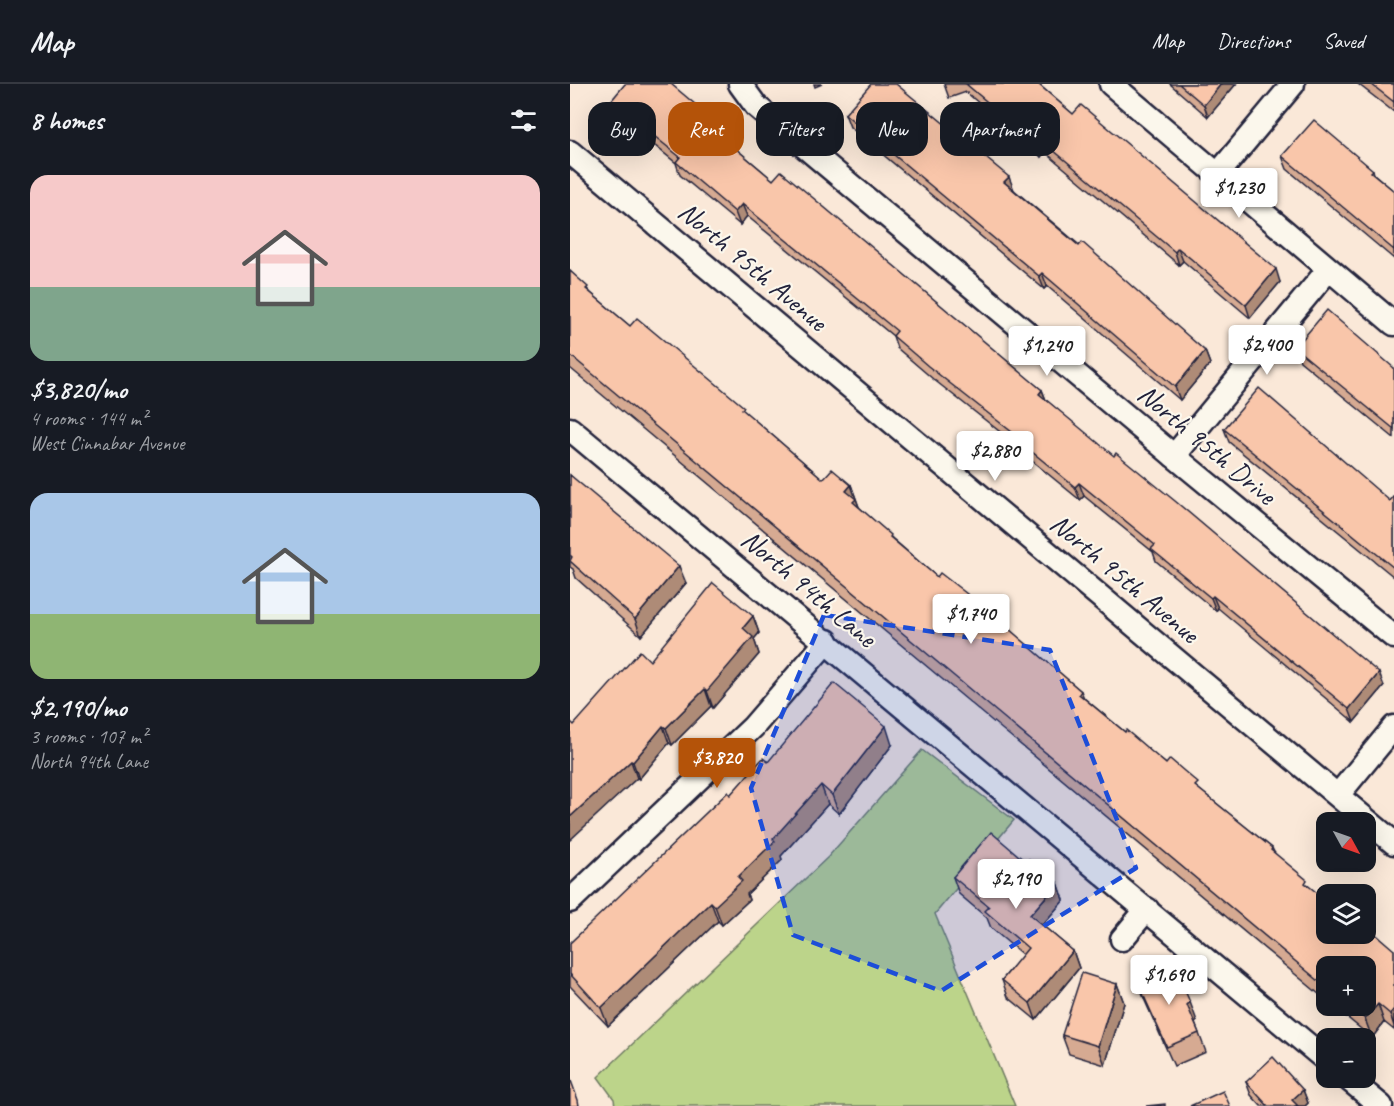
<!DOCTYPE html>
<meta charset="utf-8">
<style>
body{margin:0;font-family:Caveat,sans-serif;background:#20242c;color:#f1f3f6;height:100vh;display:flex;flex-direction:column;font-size:22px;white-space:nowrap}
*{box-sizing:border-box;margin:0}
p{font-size:20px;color:#9ea1a6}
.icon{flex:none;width:33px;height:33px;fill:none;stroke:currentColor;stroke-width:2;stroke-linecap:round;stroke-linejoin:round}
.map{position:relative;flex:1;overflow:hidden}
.side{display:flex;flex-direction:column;background:#171b24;width:570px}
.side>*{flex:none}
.hud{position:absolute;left:18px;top:18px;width:570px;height:54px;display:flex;gap:12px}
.needle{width:39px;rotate:130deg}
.controls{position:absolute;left:746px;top:728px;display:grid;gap:12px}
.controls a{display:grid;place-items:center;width:60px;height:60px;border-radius:12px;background:#171b24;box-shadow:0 6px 24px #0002;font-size:30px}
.price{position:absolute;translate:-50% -51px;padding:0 14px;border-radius:6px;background:#fff;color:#222;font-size:20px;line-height:39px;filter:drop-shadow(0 2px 3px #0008)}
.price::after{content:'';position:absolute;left:50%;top:36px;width:18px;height:14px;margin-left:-9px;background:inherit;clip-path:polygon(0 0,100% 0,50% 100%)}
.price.current{background:#b45309;color:#fff}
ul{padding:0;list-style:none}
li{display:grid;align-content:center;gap:12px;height:318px;padding:0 30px}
li span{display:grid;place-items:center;height:186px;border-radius:18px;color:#555}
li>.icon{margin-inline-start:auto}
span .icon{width:108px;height:108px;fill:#fffc;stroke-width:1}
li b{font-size:26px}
h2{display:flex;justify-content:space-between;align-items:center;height:72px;padding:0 30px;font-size:26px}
.tag{padding:0 21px;border-radius:18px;background:#171b24;box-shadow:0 6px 24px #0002;font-size:21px;line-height:54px}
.tag.current{background:#b45309;color:#fff}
header{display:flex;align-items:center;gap:36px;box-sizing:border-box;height:84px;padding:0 30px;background:#171b24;border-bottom:2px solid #363941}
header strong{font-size:28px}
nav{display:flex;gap:33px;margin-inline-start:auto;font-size:21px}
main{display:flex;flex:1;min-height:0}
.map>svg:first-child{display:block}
.green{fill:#bcd48a;stroke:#6f7b62;stroke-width:1.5}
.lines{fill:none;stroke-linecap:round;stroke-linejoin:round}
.minor-casing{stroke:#22223b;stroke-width:27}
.minor{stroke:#fbf7ec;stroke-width:22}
.wall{fill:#d6aa92;stroke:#22223b;stroke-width:1.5}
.shaded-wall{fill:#ae8b77;stroke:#22223b;stroke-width:1.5}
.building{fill:#f9c6aa;stroke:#22223b;stroke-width:1.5}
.marked{fill:#1d4ed8;fill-opacity:0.2;stroke:#1d4ed8;stroke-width:4.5;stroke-dasharray:12 8;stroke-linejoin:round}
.labels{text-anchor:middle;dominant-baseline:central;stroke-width:4.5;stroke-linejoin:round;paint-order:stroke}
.street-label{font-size:28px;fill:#22223b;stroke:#fbf7ec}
</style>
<header>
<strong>Map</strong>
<nav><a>Map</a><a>Directions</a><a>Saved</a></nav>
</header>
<main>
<section class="side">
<h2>8 homes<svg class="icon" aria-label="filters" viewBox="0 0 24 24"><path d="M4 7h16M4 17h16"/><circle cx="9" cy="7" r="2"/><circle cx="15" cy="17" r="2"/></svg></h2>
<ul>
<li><span style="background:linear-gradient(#f6c9c9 60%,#7fa58c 0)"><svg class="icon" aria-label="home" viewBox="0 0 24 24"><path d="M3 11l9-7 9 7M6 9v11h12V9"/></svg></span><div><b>$3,820/mo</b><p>4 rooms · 144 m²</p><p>West Cinnabar Avenue</p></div></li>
<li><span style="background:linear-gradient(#a9c7e8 65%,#8fb573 0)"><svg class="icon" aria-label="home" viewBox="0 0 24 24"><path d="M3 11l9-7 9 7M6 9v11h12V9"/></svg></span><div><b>$2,190/mo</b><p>3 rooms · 107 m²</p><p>North 94th Lane</p></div></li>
</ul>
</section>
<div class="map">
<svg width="824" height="1022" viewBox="0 0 824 1022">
<rect width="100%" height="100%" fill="#fae8d8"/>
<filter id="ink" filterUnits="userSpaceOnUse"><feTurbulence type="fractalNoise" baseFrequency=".0167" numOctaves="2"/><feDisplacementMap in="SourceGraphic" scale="12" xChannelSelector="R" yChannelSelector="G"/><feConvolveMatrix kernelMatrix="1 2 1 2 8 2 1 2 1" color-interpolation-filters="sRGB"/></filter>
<g filter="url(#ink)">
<path class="green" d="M352,666L444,736L365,830L445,1022H45L44,1015L28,993L258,773Z"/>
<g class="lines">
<g class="minor-casing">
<g id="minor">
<path d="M170,0L186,22L604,372L824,553"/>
<path d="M541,0L824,240"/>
<path d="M0,68L824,759"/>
<path d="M648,90L723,0"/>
<path d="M0,345L756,976"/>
<path d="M604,372L758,186"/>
<path d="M768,711L824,643"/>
<path d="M0,817L183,643L257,557"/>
<path d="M552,855L577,825"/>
<path d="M776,993L811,1022"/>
</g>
</g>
<use href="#minor" class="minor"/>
</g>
<g class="wall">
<path d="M244,0H252L245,3Z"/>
<path d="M374,0H468L503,30L710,198L680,234L613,177L609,181L475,68L471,73L396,8L379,14Z"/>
<path d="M600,0H666L638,33Z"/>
<path d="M788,0H824V28Z"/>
<path d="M41,17L132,26L137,39L136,40L203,96L472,306L476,316L814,602L784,638L648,524L646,527L586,477L583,468L514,412L510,416L450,367L448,362L363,295L327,264L323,252L177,132L170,141L110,91L106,79L46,30Z"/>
<path d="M275,30L444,106L635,267L640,280L610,316L477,202L474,205L280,43Z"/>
<path d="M712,72L803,86L804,90L824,107V175L717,85Z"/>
<path d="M0,187L21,209L60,242L175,328L253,395L281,401L289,423L323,455L367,493L511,607L514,614L555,648L630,706L702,764L704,768L756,849L824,866V946L814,938L802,954L762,921H795L756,882V916L0,284Z"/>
<path d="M725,264L824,284V354L730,277Z"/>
<path d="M654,345L820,417L824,414V493L659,358Z"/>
<path d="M0,391L116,499L71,552L6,494L3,485L0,483Z"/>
<path d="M183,532L189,549L184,555L189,570L143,624L141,622L102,661L99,659L69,695L67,694L28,729L4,641L80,577Z"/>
<path d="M322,661L269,730L258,720L211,772L212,776L177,810L179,816L152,841L148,837L38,942L0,902V859L160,711L198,678Z"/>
<path d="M456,778L488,799L494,816L472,841L503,867L509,884L466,936L438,913L432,896L453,871L421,844L417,834L389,810L383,793Z"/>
<path d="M568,899L627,937L625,939L636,968L604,982L575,917Z"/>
<path d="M547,900L554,919L535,981L499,970L492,951Z"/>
<path d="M676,998L733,1006L738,1019L735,1022H691L681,1011Z"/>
</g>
<g class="shaded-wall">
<path d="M651,0H666L638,33L634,21Z"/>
<path d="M132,26L137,39L131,45L127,32Z"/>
<path d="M471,56L475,68L471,73L467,60Z"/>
<path d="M439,93L444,106L434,98Z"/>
<path d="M172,120L177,132L170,141L165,128Z"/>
<path d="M608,164L613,177L609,181L605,168Z"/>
<path d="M706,185L710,198L680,234L676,221Z"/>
<path d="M472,189L477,202L474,205L469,192Z"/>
<path d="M635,267L640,280L610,316L605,303Z"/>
<path d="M472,306L477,319L469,310Z"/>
<path d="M509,399L514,412L510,416L505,403Z"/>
<path d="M281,401L293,434L276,407Z"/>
<path d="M109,482L116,499L71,552L65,535Z"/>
<path d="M643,512L648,524L646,527L641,514Z"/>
<path d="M183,532L189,549L184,555L189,570L143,624L137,607L173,544Z"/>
<path d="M809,589L814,602L784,638L779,625Z"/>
<path d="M135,605L141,622L102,661L96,644Z"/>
<path d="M93,642L99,659L69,695L63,678Z"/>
<path d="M316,642L322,661L269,730L262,711Z"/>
<path d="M61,677L67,694L0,756V733Z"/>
<path d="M251,701L258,720L211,772L212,776L177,810L179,816L152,841L145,822L168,793Z"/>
<path d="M488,799L494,816L466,848L460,831Z"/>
<path d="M141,818L148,837L38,942L31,924Z"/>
<path d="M503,867L509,884L466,936L460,919Z"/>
<path d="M547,900L554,919L535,981L528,962Z"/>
<path d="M620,918L627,937L624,940L617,921Z"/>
<path d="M808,920L814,938L802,954L795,935Z"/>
<path d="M824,925V942L820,930Z"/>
<path d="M733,1006L738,1019L735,1022H724L722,1016Z"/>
</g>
<g class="building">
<path d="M55,0H101L132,26L127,32L203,96L211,87L472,306L469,310L544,372L546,369L605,417L809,589L779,625L643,512L641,514L581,465L585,461L509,399L505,403L445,354L447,352L358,282L323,252L327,247L172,120L165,128L106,78L110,73L41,17Z"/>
<path d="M301,0H326L439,93L434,98L509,162L512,158L635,267L605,303L472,189L469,192L275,30Z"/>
<path d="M396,0H468L503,30L511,21L706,185L676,221L608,164L605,168L471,56L467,60Z"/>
<path d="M609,0H651L634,21Z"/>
<path d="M801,0H824V18Z"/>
<path d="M744,36L803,86L801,88L824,107V166L712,72Z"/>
<path d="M0,187L18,203L16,205L60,242L67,234L174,323L172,325L253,395L262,385L281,401L276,407L286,415L283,418L321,451L320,453L367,493L370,489L410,520L511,607L509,610L555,648L556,646L596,680L600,675L628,699L625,702L702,764L701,766L737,796L735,799L756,816V849H795V841L824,866V925L820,930L808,920L795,935L778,921H795V882H756V903L0,271Z"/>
<path d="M757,226L824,284V345L725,264Z"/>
<path d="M689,304L820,417L823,413L824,414V484L654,345Z"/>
<path d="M0,391L109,482L65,535L0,477L2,473L0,471Z"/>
<path d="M143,499L183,532L173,544L183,553L137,607L135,605L96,644L93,642L63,678L61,677L0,733V640L1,638L4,641L70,567L80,577Z"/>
<path d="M264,599L316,642L262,711L251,701L203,755L205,757L168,793L172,797L145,822L141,818L31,924L0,890V859L158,708L160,711L193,674L198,678Z"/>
<path d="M421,748L456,778L459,775L488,799L460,831L503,867L460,919L432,896L458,864L415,827L419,823L383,793Z"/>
<path d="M604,882L620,918L617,921L629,949L597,963L568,899Z"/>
<path d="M512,889L547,900L528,962L492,951Z"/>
<path d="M703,973L733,1006L722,1016L728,1022H698L676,998Z"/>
<path d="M0,994L8,1016L9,1022H0Z"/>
<path d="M653,1007L660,1022H620Z"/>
<path d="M595,1020V1022H576Z"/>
</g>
</g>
<path class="marked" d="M254,531L480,566L566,784L371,907L223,851L181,704Z"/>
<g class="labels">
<g class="street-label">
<text transform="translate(183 182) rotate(40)">North 95th Avenue</text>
<text transform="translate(637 360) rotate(40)">North 95th Drive</text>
<text transform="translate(555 494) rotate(40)">North 95th Avenue</text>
<text transform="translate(239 504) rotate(40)">North 94th Lane</text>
</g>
</g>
</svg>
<div class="controls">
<a><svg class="needle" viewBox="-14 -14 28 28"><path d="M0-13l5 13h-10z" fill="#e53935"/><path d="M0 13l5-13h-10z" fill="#9ea1a6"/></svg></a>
<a><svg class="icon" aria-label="layers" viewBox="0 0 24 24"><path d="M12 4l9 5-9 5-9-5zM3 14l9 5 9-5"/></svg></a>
<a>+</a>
<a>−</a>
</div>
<b class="price" style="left:669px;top:135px">$1,230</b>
<b class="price" style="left:697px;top:292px">$2,400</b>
<b class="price" style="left:477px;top:293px">$1,240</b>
<b class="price" style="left:425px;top:398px">$2,880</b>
<b class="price" style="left:401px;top:561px">$1,740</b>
<b class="price current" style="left:147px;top:705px">$3,820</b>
<b class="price" style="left:446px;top:826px">$2,190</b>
<b class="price" style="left:599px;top:922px">$1,690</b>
<div class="hud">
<a class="tag">Buy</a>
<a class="tag current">Rent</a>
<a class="tag">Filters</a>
<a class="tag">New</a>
<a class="tag">Apartment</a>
</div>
</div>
</main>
